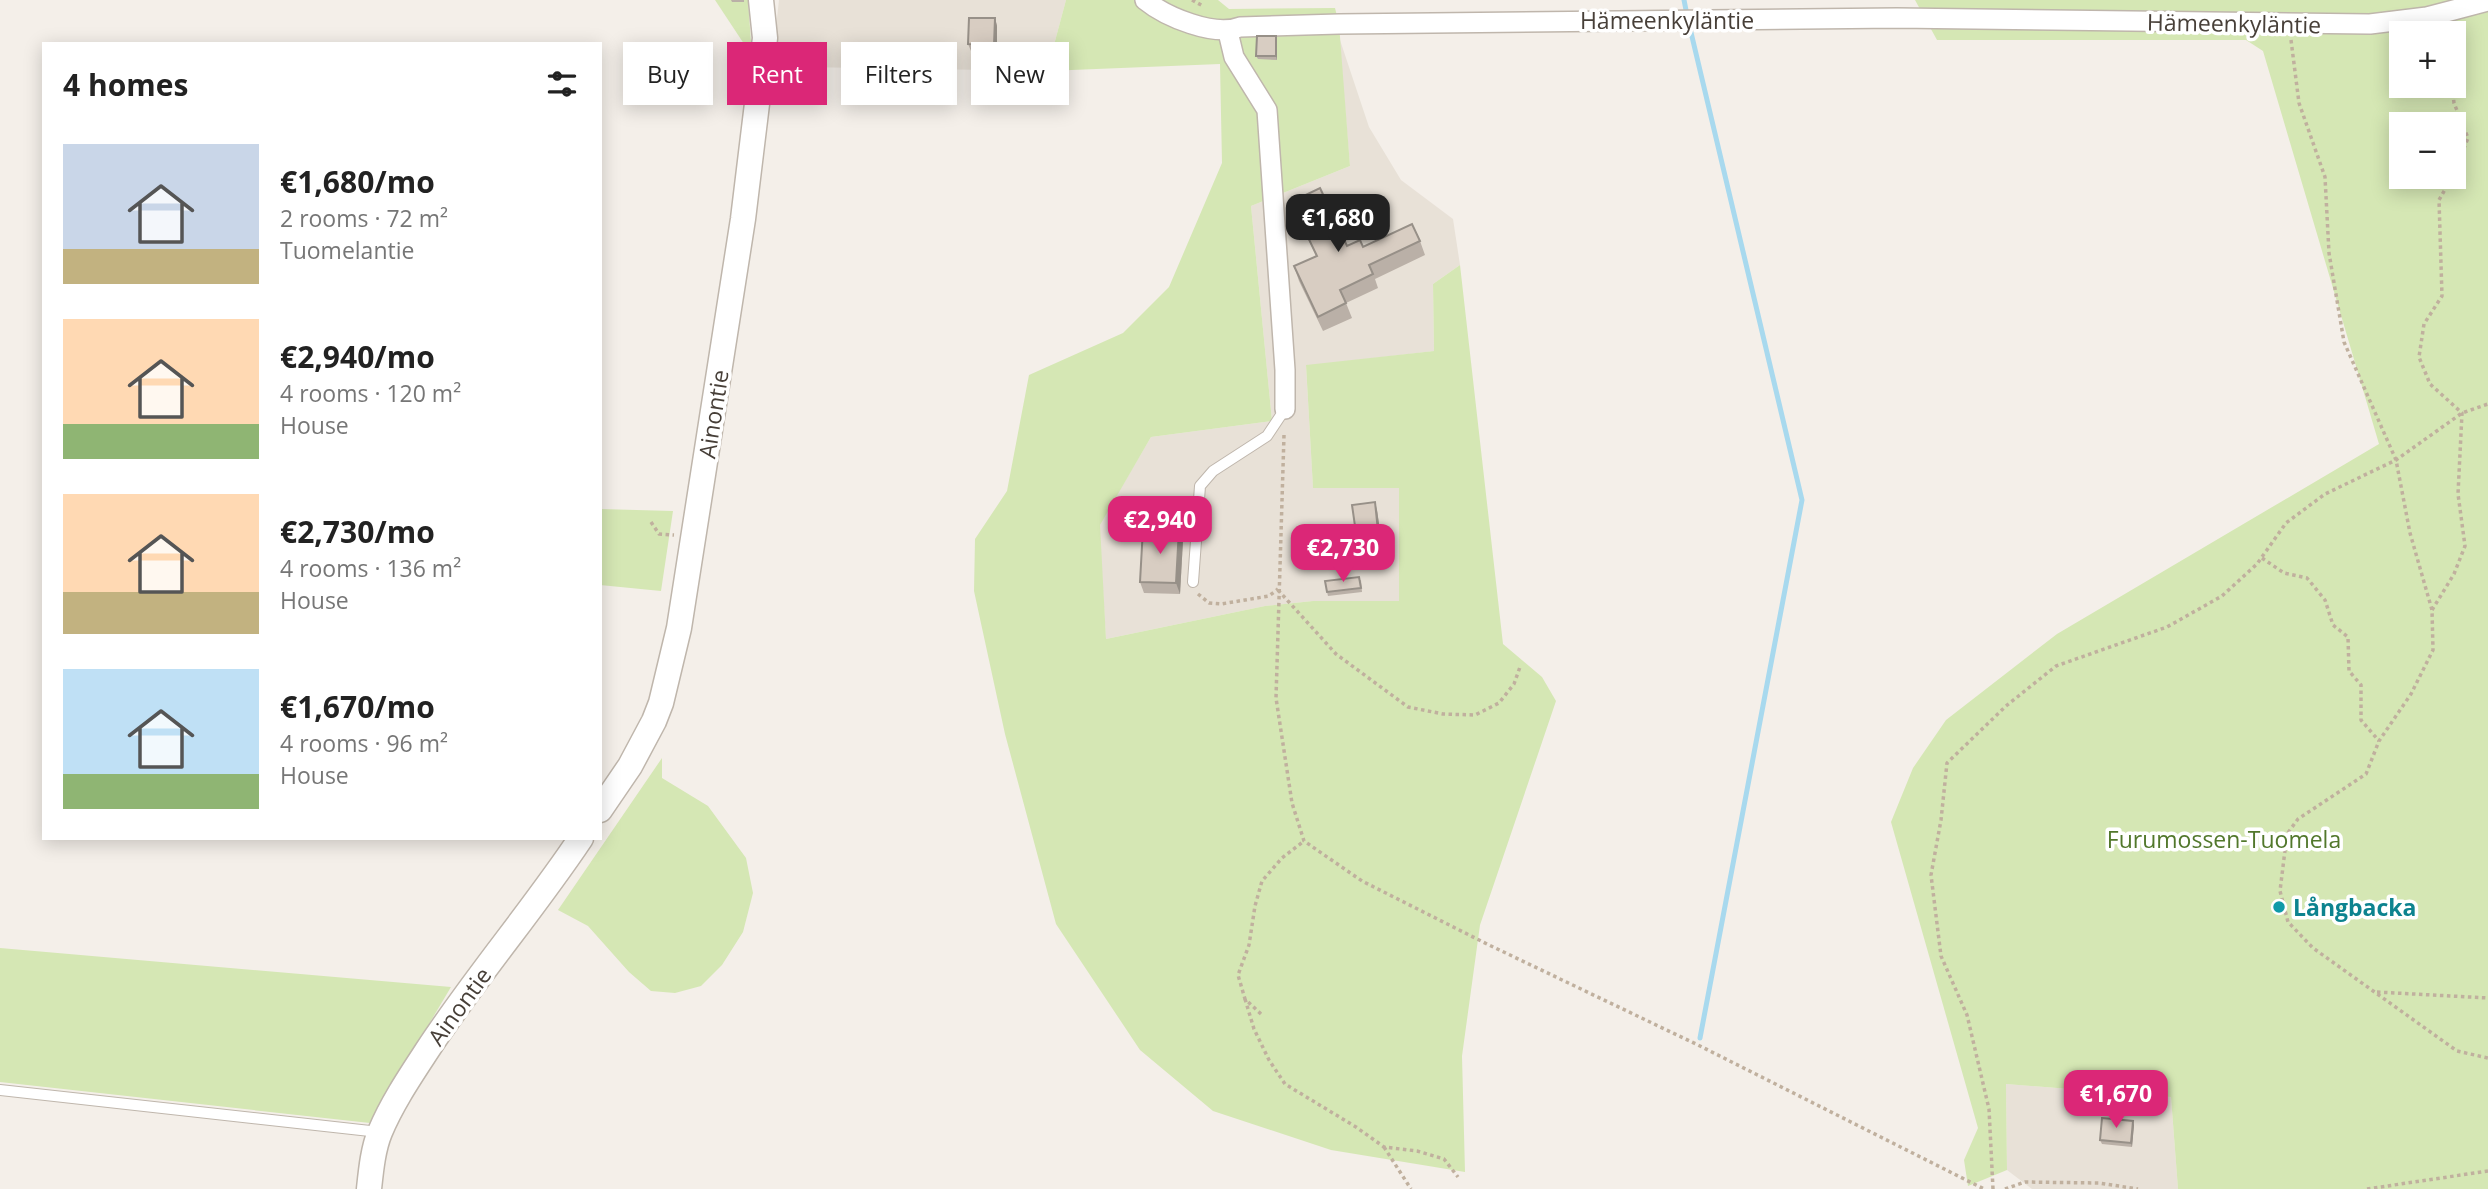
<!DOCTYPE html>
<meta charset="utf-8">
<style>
body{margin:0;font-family:"Open Sans",sans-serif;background:#f2f2f2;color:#222;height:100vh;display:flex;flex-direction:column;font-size:26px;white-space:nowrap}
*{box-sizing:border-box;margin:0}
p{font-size:23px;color:#767676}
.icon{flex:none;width:38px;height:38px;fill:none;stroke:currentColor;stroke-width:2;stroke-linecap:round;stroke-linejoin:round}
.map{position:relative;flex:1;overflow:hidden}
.side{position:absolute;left:42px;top:42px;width:560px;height:798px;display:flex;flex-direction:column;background:#fff;border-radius:0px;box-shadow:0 4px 18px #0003}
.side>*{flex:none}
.guide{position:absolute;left:623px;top:42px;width:665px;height:63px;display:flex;gap:14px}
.controls{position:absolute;left:2389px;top:21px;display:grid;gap:14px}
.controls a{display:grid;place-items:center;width:77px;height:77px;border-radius:0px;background:#fff;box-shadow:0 4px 18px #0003;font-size:35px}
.price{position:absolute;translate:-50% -60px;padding:0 16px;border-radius:14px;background:#db2777;color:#fff;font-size:23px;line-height:46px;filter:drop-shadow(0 2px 4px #0008)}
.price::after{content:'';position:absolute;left:50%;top:42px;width:21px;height:16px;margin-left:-10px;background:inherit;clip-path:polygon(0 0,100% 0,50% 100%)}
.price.current{background:#222;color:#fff}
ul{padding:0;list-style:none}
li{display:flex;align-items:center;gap:21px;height:175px;padding:0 21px}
li span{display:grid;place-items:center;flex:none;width:196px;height:140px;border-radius:0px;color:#555}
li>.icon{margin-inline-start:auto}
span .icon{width:84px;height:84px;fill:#fffc;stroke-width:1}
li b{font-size:30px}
h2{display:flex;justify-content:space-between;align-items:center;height:84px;padding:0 21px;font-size:30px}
.chip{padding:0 24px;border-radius:0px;background:#fff;box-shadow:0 4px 18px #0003;font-size:24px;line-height:63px}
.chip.current{background:#db2777;color:#fff}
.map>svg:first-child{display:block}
.residential{fill:#e8e1d7}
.green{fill:#d5e7b4;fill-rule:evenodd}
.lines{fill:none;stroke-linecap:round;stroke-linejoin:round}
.stream{stroke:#a8d9ee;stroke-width:5}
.service-casing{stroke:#bfb6ac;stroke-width:12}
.minor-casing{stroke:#bfb6ac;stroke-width:22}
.tertiary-casing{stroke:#bfb6ac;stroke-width:27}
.path{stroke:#c0b09e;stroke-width:3.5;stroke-dasharray:3.5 3.5;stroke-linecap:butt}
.service{stroke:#fff;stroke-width:10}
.minor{stroke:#fff;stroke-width:19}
.tertiary{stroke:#fff;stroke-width:24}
.wall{fill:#bab0a7}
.shaded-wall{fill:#979088}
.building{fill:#d8cdc2;stroke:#979088;stroke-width:2}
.culture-dot{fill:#0f9aa8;stroke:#fff;stroke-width:2.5}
.labels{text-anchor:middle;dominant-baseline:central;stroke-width:7;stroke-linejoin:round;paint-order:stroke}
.street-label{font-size:23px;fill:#473f38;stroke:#fff}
.park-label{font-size:23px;fill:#52782c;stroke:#fff}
.culture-label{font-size:23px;font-weight:bold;fill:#0d838f;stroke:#fff;text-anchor:start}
</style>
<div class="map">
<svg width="2488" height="1189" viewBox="0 0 2488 1189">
<rect width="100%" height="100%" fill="#f4efe9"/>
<g class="residential">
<path d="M779,0H1066L1047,71L801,67L788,81L772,63Z"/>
<path d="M1339,37L1369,127L1401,180L1453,219L1460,265L1433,284L1434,351L1306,366L1313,487L1399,488V601H1313L1265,606L1106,639L1099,525L1151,437L1272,421L1251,206L1350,166Z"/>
<path d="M2006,1084L2171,1097L2178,1189H2032L2007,1170Z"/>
</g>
<g class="green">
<path d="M715,0H748L752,56Z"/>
<path d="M1066,0H1218L1229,9L1335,8L1339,24L1350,166L1251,206L1272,421L1151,437L1100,525L1106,639L1265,606L1313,601H1399V488H1313L1306,365L1434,351L1433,284L1460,265L1503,644L1542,677L1556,701L1480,925L1462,1056L1465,1172L1331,1150L1213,1111L1140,1050L1056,924L1005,734L974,591L975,539L1007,491L1029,375L1123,333L1169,287L1222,163L1220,64L1047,71Z"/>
<path d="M1915,0H2488V1189H2178L2171,1097L2006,1084L2007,1170L1968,1186L1964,1160L1978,1128L1891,822L1913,768L1946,720L2057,634L2379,444L2263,51L2246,40H1937ZM2401,33H2454V86H2401ZM2401,124H2454V177H2401Z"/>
<path d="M600,509L673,511L661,591L600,585Z"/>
<path d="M662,758V778L708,806L746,858L753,893L743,932L722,965L701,986L675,993L651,991L629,972L588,926L558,910Z"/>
<path d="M0,948L451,987L370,1123L0,1082Z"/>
</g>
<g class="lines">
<g class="stream">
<path d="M1684,0L1687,15"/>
<path d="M1689,24L1802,500L1700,1038"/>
</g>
<g class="service-casing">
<g id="service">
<path d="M1193,582L1200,486L1213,471L1267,436L1285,409"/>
<path d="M0,1090L379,1132"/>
</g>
</g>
<g class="minor-casing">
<g id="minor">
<path d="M1145,0C1166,17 1214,37 1240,27L1339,24L1897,18L2370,24L2427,17L2488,1"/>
<path d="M1228,32L1234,57L1267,110L1285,370V409"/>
</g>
</g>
<g class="tertiary-casing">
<g id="tertiary">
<path d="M600,810L630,766L654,721L661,703L679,628L743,219L765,38L761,0"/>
<path d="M369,1189C371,1170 373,1149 380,1132C392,1103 411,1075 428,1049C476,976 533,910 581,838"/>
</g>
</g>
<g class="path">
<path d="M1192,0L1203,6"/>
<path d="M2291,40L2299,103L2325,177L2329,253L2344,342L2396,460L2410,533L2432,610L2433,650L2411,694L2379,741L2366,774L2298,819L2287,834L2280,891L2288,922L2313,948L2457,1051L2488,1058"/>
<path d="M2452,86L2454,103L2468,138L2454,174"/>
<path d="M1284,435L1276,698L1292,803L1304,841L1362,881L1487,944L1698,1045L1984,1189"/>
<path d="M651,522L659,534L674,535"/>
<path d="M2262,558L2284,573L2307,578L2325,600L2333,625L2348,637L2349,671L2361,685V720L2379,741"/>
<path d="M1278,590L1336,654L1408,707L1443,714L1475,715L1499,703L1514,684L1520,667"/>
<path d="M1198,594L1209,603L1221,604L1269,596L1278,589"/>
<path d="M2432,610L2454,574L2465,546L2458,494L2462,413L2430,384L2419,357L2424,324L2442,296L2439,200L2452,177"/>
<path d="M2377,992L2488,998"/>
<path d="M1245,999L1254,1029L1269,1060L1285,1084L1356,1127L1384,1147L1417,1151L1444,1159L1458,1177"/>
<path d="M1261,1014L1245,999L1238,975L1249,945L1255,906L1262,881L1282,858L1304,841"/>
<path d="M1384,1147L1411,1189"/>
<path d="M1993,1189L1989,1109L1967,1015L1941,956L1931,875L1941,820L1947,763L2006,706L2056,666L2167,627L2222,596L2257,564L2286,523L2325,494L2396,460L2462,413L2488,404"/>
<path d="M2005,1189L2025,1182L2099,1183L2138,1189"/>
<path d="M2367,1189L2488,1171"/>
</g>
<use href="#service" class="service"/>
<use href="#minor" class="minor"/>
<use href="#tertiary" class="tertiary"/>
</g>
<g class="wall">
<path d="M731,0H744V2H732Z"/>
<path d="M995,18L997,26V52L971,51L968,44Z"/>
<path d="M1277,40V60L1258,59L1256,56Z"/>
<path d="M1291,202L1347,246L1363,247L1420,241L1425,255L1375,279L1378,288L1346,303L1352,318L1323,331L1299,281L1294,266L1316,256L1297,216Z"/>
<path d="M1377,510L1381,538L1358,541L1356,533Z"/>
<path d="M1179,529L1183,540L1180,594L1144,593L1140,582Z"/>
<path d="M1361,580L1362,592L1328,596L1327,592Z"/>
<path d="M2134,1125L2132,1147L2102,1144L2100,1140Z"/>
</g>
<g class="shaded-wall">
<path d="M995,18L997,26V52L994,45Z"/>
<path d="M1276,36L1277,40V60L1276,56Z"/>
<path d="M1375,502L1377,510L1381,538L1378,531Z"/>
<path d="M1179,529L1183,540L1180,594L1176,583Z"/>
<path d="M2133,1121L2134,1125L2132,1147L2131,1143Z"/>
</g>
<g class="building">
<path d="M969,18H995L994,45L968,44Z"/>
<path d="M1257,36H1276V56H1256Z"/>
<path d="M1320,188L1347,246L1360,240L1363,247L1412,224L1420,241L1369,265L1373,274L1340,290L1346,303L1318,317L1294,266L1317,256L1291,202Z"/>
<path d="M1375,502L1378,531L1356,533L1352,505Z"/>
<path d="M1143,528L1179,529L1176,583L1140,582Z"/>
<path d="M1359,577L1361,588L1327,592L1325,581Z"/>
<path d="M2102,1118L2133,1121L2131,1143L2100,1140Z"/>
</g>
<circle class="culture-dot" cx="2279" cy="907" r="7"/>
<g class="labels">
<g class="street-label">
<text x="1667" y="20">Hämeenkyläntie</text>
<text transform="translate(2234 23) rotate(1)">Hämeenkyläntie</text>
<text transform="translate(713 414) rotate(-81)">Ainontie</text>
<text transform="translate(459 1006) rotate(-54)">Ainontie</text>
</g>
<g class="park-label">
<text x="2224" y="839">Furumossen-Tuomela</text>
</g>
<g class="culture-label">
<text x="2293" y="907">Långbacka</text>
</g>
</g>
</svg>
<div class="controls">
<a>+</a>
<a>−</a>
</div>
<b class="price current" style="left:1338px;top:254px">€1,680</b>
<b class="price" style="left:1160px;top:556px">€2,940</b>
<b class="price" style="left:1343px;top:584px">€2,730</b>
<b class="price" style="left:2116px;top:1130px">€1,670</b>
<div class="guide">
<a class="chip">Buy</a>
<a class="chip current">Rent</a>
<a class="chip">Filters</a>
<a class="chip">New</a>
</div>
<section class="side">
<h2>4 homes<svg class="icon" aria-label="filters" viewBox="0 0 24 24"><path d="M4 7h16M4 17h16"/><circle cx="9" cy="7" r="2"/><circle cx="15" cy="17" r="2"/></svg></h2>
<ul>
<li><span style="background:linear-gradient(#c9d6e8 75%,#c2b280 0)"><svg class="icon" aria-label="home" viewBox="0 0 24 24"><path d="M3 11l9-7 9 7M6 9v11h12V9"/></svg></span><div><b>€1,680/mo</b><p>2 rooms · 72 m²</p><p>Tuomelantie</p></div></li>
<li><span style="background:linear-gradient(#ffd9b3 75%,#8fb573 0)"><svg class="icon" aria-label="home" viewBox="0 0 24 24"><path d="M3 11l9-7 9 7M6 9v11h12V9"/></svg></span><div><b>€2,940/mo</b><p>4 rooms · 120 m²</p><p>House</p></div></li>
<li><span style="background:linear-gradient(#ffd9b3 70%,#c2b280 0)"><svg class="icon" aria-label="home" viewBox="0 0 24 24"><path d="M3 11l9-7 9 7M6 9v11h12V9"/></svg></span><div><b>€2,730/mo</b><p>4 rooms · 136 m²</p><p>House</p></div></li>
<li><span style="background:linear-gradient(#bfe0f5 75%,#8fb573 0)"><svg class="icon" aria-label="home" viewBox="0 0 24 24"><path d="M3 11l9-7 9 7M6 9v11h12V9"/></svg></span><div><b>€1,670/mo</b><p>4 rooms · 96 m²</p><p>House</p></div></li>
</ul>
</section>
</div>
